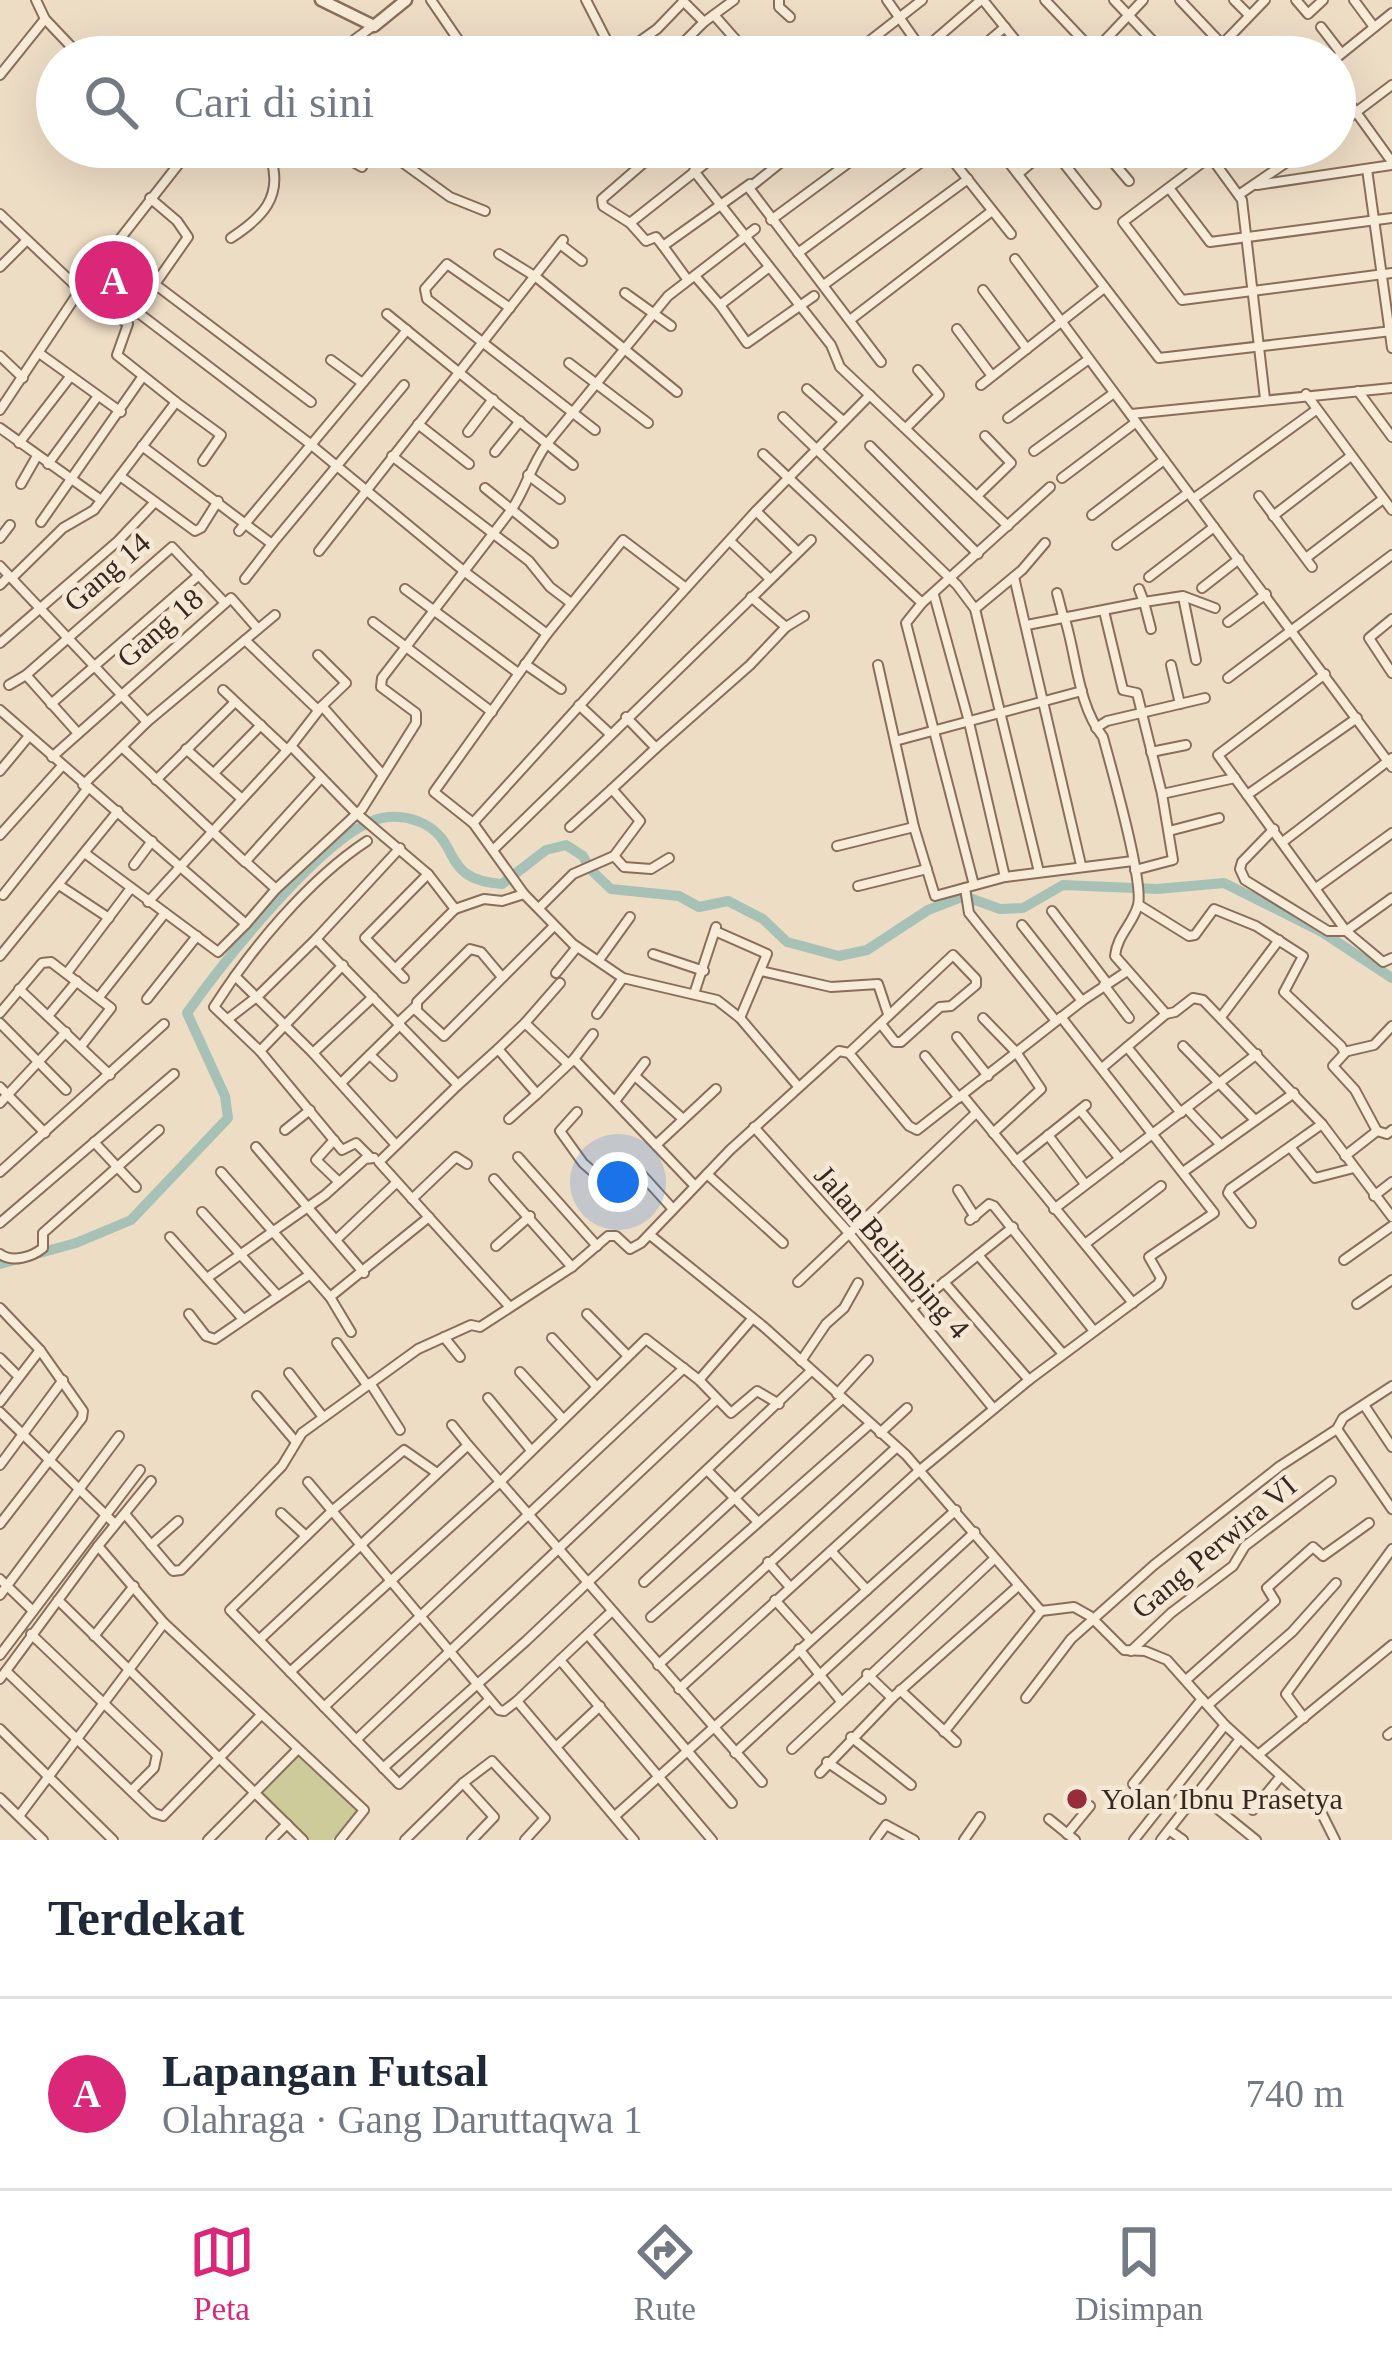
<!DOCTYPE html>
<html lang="id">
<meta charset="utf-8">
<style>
body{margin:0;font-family:"Times New Roman",serif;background:#f2f2f3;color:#1f2937}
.you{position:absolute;left:618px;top:1182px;width:42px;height:42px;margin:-30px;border:9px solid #fff;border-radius:50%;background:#1a73e8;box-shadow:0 0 0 18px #1a73e833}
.badge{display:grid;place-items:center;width:78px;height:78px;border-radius:50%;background:#db2777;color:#fff;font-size:39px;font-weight:700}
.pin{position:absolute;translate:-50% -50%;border:6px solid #fff;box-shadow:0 3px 12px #0006}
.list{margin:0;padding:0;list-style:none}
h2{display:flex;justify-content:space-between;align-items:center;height:156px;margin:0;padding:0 48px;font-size:51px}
h2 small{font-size:39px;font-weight:400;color:#747a83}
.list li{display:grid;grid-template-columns:78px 1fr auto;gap:36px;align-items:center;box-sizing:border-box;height:192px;padding:0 48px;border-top:3px solid #e0e1e3}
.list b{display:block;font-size:45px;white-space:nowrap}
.list p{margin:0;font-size:39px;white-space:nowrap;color:#747a83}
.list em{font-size:39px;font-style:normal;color:#747a83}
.icon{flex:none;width:66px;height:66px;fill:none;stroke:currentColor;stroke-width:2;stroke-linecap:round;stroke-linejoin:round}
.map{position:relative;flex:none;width:1392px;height:1840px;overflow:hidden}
.search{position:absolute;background:#fff;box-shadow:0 12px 48px #0002;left:36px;right:36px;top:36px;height:132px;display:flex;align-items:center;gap:30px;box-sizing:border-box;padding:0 42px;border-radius:66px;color:#747a83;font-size:45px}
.sheet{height:348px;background:#fff}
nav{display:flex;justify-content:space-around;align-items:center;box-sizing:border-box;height:168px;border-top:3px solid #e0e1e3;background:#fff;font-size:33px;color:#747a83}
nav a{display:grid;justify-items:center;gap:6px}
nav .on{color:#db2777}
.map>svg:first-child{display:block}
.green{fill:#cccb99}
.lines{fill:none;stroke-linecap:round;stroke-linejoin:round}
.canal{stroke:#a7c1b6;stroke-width:10}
.minor-casing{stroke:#886e5b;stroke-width:12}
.tertiary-casing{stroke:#886e5b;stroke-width:15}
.minor{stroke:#f8ebd8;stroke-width:8}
.tertiary{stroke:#f8ebd8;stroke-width:10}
.poi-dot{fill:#972c3a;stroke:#f5e8d5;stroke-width:4.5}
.labels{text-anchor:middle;stroke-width:9;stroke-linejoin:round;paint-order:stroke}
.street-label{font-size:30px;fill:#39281f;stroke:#f5e8d5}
.poi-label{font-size:30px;fill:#39281f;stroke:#f5e8d5;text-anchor:start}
</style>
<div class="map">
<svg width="1392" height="1840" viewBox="0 0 1392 1840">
<rect width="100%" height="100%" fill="#eeddc5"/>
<path class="green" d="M296,1752L362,1812L332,1840H305L257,1793Z"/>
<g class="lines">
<path class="canal" d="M0,1264L76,1243L131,1220L228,1118L225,1096L187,1013C223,962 317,844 372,821C389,814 410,816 426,825C461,845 442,880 502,884L546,850L566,845L583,856L590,869L611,889L679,896L699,907L728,901L763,919L787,942L839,956L867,950L928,910L964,896L1000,909L1023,908L1063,885L1157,889L1224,883L1322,932L1392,978"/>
<g class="minor-casing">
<g id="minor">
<path d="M431,0L470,57"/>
<path d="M586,0L608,43L619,56"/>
<path d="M779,0V7L790,17"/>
<path d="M887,0L927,57"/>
<path d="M983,0L1029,57"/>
<path d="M1045,0L1099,57"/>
<path d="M1114,0L1168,57"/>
<path d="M1180,0L1234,57"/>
<path d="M1234,0L1249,15"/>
<path d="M1296,0L1308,14L1323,0"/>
<path d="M1354,0L1374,27"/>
<path d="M683,1L704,22"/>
<path d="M714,15L751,57"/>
<path d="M45,19L81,57"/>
<path d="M1321,27L1341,53"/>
<path d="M922,51L981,0"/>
<path d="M793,53L799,57"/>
<path d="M619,56L657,29L683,2"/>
<path d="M331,57L373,26"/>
<path d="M669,57L704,22L734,0"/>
<path d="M849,57L922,0"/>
<path d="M970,57L1005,27"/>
<path d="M1089,57L1143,0"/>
<path d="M1210,57L1265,0"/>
<path d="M1335,59L1392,13"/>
<path d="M0,75L45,19L36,0"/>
<path d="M1335,83L1392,162"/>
<path d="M57,104L52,110L57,114"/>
<path d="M1335,128L1392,85"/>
<path d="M241,147L271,159"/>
<path d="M327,147L362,167L374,147"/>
<path d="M381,147L450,197L485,211"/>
<path d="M662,147L602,199L603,206L630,223L726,147"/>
<path d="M697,147L707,161"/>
<path d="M800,147L749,188L881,362"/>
<path d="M942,147L1011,234"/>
<path d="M997,147L1159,358L1392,331"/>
<path d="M1051,147L1096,204"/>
<path d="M1100,147L1129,181"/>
<path d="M1223,147L1123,222L1182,300L1392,273"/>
<path d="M278,150L295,162"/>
<path d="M1210,156L1242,200L1265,399"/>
<path d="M500,158L510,147"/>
<path d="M1367,169L1392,348"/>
<path d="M694,171L831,345L840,367L1008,526"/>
<path d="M1018,174L1050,147"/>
<path d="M1257,185L1392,165"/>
<path d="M1169,188L1210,242L1392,218"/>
<path d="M1240,194L1309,147"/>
<path d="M0,214L80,290L128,324L117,355L176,402L94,510L63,528L12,578"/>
<path d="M771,220L870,147"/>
<path d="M630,223L646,241L656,237L663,246"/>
<path d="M231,238C262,218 283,197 271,159"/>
<path d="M560,244L582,261"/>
<path d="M798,253L942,147"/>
<path d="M499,254L536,277L677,392"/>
<path d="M1015,259L1392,767"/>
<path d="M0,267L26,241"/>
<path d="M695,276L720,305L768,268"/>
<path d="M687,279L663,246L750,184"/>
<path d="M825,284L968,179"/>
<path d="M156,285L311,402"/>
<path d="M983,290L1027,349"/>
<path d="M625,293L671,326"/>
<path d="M720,305L747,343L814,296"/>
<path d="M510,308L447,264L425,289L427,299L595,430"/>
<path d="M136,311L309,443L465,572L547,634"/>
<path d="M134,314L188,237L177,221L150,198"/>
<path d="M387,314L573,465"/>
<path d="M850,320L992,211"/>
<path d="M957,329L992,376"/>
<path d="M39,353L121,412"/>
<path d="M0,356L23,378"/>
<path d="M331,360L361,382"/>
<path d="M569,363L648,423"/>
<path d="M981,385L1104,288"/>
<path d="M807,389L843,421"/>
<path d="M1358,391L1392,437"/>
<path d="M1306,394L1392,510"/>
<path d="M176,402L221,435L203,461"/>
<path d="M0,410L80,290L192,147"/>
<path d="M1131,414L1392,388"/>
<path d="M783,417L957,585L975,609L1039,872"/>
<path d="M1008,418L1089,359"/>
<path d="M418,424L469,464"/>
<path d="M0,428L101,500"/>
<path d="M906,428L939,395L918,370"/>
<path d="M468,432L493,399"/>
<path d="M19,443L70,377"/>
<path d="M142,446L272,544L404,385"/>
<path d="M870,446L978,554"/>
<path d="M1034,451L1114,393"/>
<path d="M495,452L520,421"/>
<path d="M763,454L922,603"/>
<path d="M392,456L529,561L550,587L571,603"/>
<path d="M48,464L98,396"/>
<path d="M528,475L560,499"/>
<path d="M120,476L195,531L201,528L218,501"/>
<path d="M1062,478L1135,423"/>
<path d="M21,484L37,456"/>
<path d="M485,488L553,543"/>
<path d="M977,496L1011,463L985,436"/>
<path d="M1259,496L1312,567"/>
<path d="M1193,499L1316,410"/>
<path d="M756,511L798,552"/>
<path d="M1092,515L1164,460"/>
<path d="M1273,516L1351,456"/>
<path d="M41,522L143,376"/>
<path d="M239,531L407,330"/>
<path d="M0,538L10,525"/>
<path d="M731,542L770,579"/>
<path d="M1117,545L1188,493"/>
<path d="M319,551L563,240"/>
<path d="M1306,558L1383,499"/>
<path d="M0,566L147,722L83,785"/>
<path d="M1014,577L1081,865"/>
<path d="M1149,577L1214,527"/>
<path d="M245,579L272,544"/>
<path d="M0,585L9,576"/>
<path d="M1202,588L1239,559"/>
<path d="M405,589L518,673"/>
<path d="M1139,589L1144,602L1183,596L1215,608"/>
<path d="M1057,593L1063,616"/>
<path d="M934,595L968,718L1005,877"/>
<path d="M751,597L786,627L804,616"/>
<path d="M1183,597L1196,660"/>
<path d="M975,609L1022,570L1045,543"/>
<path d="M1104,611L1123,690L1137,693L1162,794"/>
<path d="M1064,616C1077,656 1077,704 1103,737C1111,767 1144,881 1138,905C1133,924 1117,935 1115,956L1166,1014L1175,1012L1193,998L1203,1000L1322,1124L1392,1217"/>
<path d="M1392,619L1369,638L1392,673"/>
<path d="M373,622L492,712"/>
<path d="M1228,622L1266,594"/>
<path d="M1027,625L1144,602L1151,629"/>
<path d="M245,640L275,615"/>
<path d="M0,643L118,541L155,502"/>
<path d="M525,664L561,689"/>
<path d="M878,665L914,827L935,896L1005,877L1133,861"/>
<path d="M1171,665L1180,704"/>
<path d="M1325,674L1218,755L1346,931L1392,898"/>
<path d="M26,675L76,731"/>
<path d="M1228,678L1392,555"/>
<path d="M9,685L26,675L172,547L225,603"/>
<path d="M223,690L287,750"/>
<path d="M51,704L199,575"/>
<path d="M579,705L609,733"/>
<path d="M322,706L382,774"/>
<path d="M0,710L246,924L276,889L362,809L416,723V713L381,687L382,678L512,509C526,488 531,466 546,445L668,296L755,229"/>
<path d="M147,722L245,640L318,710"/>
<path d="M1096,728L1107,721L1205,698"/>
<path d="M895,741L1082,691"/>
<path d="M291,746L322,706L346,683L318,655"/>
<path d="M123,748L245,862L321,778"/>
<path d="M656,748L750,665L786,627"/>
<path d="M186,749L242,799"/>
<path d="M1151,752L1186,745"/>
<path d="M52,757L231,598L258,629"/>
<path d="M0,771L29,736"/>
<path d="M214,773L261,725"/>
<path d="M156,780L235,702"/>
<path d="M1247,795L1357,718"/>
<path d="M473,823L756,511L870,395"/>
<path d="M570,827L612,789"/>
<path d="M1274,829L1242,862L1240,869L1245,880L1328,931H1346L1383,962L1392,958"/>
<path d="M1169,831L1219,818"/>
<path d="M0,835L62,766"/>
<path d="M367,841C309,879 251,949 214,1007L260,1051L342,1150L356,1143L369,1156"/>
<path d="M1284,841L1392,758"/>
<path d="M837,846L914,827"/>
<path d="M493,850L811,540"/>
<path d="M86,854L218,952L246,924"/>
<path d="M614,856L624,867L651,869L669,858"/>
<path d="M246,862L276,889"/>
<path d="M134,865L152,841"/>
<path d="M1135,870L1173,860L1162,794L1235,778"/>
<path d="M59,885L109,918"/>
<path d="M974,885L906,623L922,603L1050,487"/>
<path d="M858,886L927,869"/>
<path d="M965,888L969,913L1056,1021"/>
<path d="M1316,888L1392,833"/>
<path d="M524,894L473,823L434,792L547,634L623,540L686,588"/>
<path d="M3,895L88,788"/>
<path d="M148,902L291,746L355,812L428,874L455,909L484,899L502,901L524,894L573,944L623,978L717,1000L740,1018L797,1085"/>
<path d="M1139,905L1189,936L1195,935L1214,909L1256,926L1303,956L1284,992L1341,1046L1345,1053L1333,1066L1355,1090L1377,1131"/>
<path d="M539,908L573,874L614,856L640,821L612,789L656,748L626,717"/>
<path d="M1052,911L1107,983"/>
<path d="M1022,925L1082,1001"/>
<path d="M715,931L767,954L740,1018"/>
<path d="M316,939L458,1085L379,1162L509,1306"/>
<path d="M653,954L704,971"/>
<path d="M0,956L118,811"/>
<path d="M599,960L630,917"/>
<path d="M395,969L455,909"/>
<path d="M761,971L831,987L878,984L888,1014"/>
<path d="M67,973L131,888"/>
<path d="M556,973L577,947"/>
<path d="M235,976L313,1053L396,1145"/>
<path d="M502,977L481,952L470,949L417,1002V1011L444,1036L553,927"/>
<path d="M404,978L365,938L428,874"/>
<path d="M1104,985L1129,1018"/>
<path d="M19,989L110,1075"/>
<path d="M694,994L716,927"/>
<path d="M99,997L165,913"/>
<path d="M147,999L197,936"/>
<path d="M0,1013L42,963L51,962L111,1008L82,1045"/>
<path d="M597,1014L623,978"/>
<path d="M48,1016L77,981"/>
<path d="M1221,1017L1279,940"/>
<path d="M983,1018L1016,1052L1041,1089L993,1133"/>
<path d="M228,1019L258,996L316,939L400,848"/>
<path d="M0,1023L66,1090"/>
<path d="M398,1023L416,1006"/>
<path d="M525,1023L560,983"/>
<path d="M957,1037L988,1076"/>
<path d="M1183,1046L1254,1119"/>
<path d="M1127,1047L1181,1113"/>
<path d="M498,1049L525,1023L568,1064"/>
<path d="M260,1051L343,965"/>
<path d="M1344,1052L1374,1045L1392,1026"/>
<path d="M313,1053L373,997"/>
<path d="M849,1053L953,955L976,979V985L951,1006L940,1007L901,1042H895L881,1024"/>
<path d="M370,1055L392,1076"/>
<path d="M925,1056L959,1098"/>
<path d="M574,1059L593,1034"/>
<path d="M1102,1068L1166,1014"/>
<path d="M635,1076L683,1119"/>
<path d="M341,1083L400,1025"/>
<path d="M458,1085L498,1049L537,1094L574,1059L694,1185"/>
<path d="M0,1087L45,1133"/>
<path d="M964,1097L1133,1303"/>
<path d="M615,1101L645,1062"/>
<path d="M0,1103L66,1032"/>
<path d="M1080,1110L1120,1159"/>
<path d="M1188,1110L1221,1145"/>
<path d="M577,1112L560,1131L583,1163L608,1185L634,1166L672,1208"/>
<path d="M509,1119L537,1094"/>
<path d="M754,1127L848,1232L993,1408"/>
<path d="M285,1130L310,1110"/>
<path d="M1048,1135L1085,1184"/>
<path d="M334,1140L316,1160L339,1182"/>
<path d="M94,1142L136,1187"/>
<path d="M656,1145L716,1089"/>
<path d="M256,1147L364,1273"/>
<path d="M1290,1147L1315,1178L1354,1168"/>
<path d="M1345,1156L1377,1131L1387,1134L1392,1130"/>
<path d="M518,1157L597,1246"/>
<path d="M1016,1161L1086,1105"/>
<path d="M0,1172L164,1024"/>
<path d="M221,1172L330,1297L351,1332"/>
<path d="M1183,1172L1294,1093"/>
<path d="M707,1174L783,1243"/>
<path d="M494,1179L572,1267"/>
<path d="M958,1190L975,1217"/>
<path d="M1374,1196L1392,1182"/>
<path d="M412,1199L456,1157L467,1164"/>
<path d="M1054,1209L1257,1054"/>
<path d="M202,1212L278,1296"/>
<path d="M970,1220L989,1204L994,1206L1094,1331"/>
<path d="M0,1223L174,1074"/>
<path d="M1251,1223L1228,1193L1230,1189L1322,1124"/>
<path d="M650,1235L764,1327L906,1455L1041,1611L1074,1607L1090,1616L1124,1650L1145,1651L1167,1660L1225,1725L1321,1812L1335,1840"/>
<path d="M170,1237L243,1319"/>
<path d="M337,1239L396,1183"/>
<path d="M1085,1244L1161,1186"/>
<path d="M496,1246L530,1216"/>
<path d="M0,1254C12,1263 32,1257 43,1248V1233L159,1130"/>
<path d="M978,1255L1063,1354"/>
<path d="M1344,1260L1392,1226"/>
<path d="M207,1278L325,1195L365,1159L374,1158"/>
<path d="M798,1282L976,1113"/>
<path d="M944,1282L1029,1380"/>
<path d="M330,1297L429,1217"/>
<path d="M1357,1304L1392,1280"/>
<path d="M0,1308L40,1350L83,1411L82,1418L0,1524"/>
<path d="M912,1308L1013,1227"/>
<path d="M189,1314L206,1336L215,1339L309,1275"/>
<path d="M587,1314L627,1355"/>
<path d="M444,1337L460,1357"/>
<path d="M552,1338L596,1386"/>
<path d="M337,1343L367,1385"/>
<path d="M0,1358L19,1377"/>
<path d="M801,1361L826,1324L844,1308L858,1283"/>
<path d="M520,1372L562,1418"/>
<path d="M289,1373L323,1417"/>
<path d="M699,1380L752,1319"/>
<path d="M370,1383L400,1430"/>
<path d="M837,1394L868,1360"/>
<path d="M257,1396L296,1442"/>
<path d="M488,1398L530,1449"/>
<path d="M0,1402L40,1350"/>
<path d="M1364,1405L1392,1447"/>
<path d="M0,1412L115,1524"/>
<path d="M452,1425L468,1445"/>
<path d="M1337,1429L1392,1509"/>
<path d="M880,1433L907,1408"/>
<path d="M0,1465L63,1380"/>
<path d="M708,1471L757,1521"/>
<path d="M437,1473L404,1450L333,1510L230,1610L399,1784L489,1700"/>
<path d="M308,1482L499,1710L504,1711L517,1701L634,1840"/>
<path d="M281,1513L306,1536"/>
<path d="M125,1514L173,1571L181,1570L282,1466L302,1433L418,1349L471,1325L480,1327L572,1267L608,1236H616L630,1249L641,1243L730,1150L839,1051L849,1053L909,1126L917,1130L1082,1001L1126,972"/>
<path d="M151,1545L178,1521"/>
<path d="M98,1546L164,1623L364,1810L340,1840"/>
<path d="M831,1551L867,1590"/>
<path d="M768,1562L790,1587"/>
<path d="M0,1579L33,1611"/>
<path d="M644,1582L842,1399"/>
<path d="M0,1595L119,1436"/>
<path d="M58,1600L303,1840"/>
<path d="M775,1600L810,1639"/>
<path d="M611,1612L560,1660L712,1840"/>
<path d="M651,1617L870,1424"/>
<path d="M31,1634L157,1754L154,1768L132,1790"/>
<path d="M588,1635L732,1803"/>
<path d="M94,1636L134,1586"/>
<path d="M260,1639L468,1445L762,1782"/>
<path d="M799,1649L840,1700"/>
<path d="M1131,1651L1171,1613L1233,1566L1245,1546L1331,1481"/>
<path d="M0,1655L140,1470"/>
<path d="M658,1665L897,1447"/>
<path d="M6,1671L154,1813L163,1816L260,1716"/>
<path d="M290,1672L500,1482L646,1339L699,1380L731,1413L757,1391L779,1404"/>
<path d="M867,1674L892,1698"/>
<path d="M0,1679L98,1546L151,1481"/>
<path d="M1186,1680L1275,1601L1267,1588L1313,1547L1323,1556L1369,1523"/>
<path d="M679,1689L920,1470L1029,1380L1158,1284L1161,1278L1149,1257L1214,1213L1061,1017"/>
<path d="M900,1690L956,1742"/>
<path d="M1026,1698L1071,1639L1154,1565L1280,1466L1337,1429L1343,1418L1392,1386"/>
<path d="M517,1701L560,1660"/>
<path d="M1208,1705L1292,1632L1336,1583"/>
<path d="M324,1707L684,1368"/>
<path d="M1304,1718L1286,1694L1392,1549"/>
<path d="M0,1729L113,1840"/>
<path d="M944,1732L1041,1611"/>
<path d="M1388,1735L1392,1732"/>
<path d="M851,1737L911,1785"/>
<path d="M356,1740L716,1400"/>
<path d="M556,1747L600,1706"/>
<path d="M792,1749L994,1559"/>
<path d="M735,1753L975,1532"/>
<path d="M1258,1755L1392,1645"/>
<path d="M827,1762L881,1799"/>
<path d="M383,1768L526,1641L811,1371"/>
<path d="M820,1773L892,1698L1017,1587"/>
<path d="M463,1783L494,1817L472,1840"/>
<path d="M1133,1784L1202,1699"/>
<path d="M1198,1793L1256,1840"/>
<path d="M0,1798L43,1840"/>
<path d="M1253,1810L1281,1776"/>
<path d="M19,1816L164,1623"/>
<path d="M615,1816L956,1510"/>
<path d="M1049,1819L1075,1840"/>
<path d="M1169,1830L1183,1840"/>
<path d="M1067,1834L1090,1806"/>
<path d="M208,1840L297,1750"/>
<path d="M271,1840L287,1824"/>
<path d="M405,1840L463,1783L492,1761L545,1818L525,1840"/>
<path d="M875,1840L886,1825L914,1840"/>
<path d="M964,1840L980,1817"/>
<path d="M1134,1840L1225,1725"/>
<path d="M1161,1840L1240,1739"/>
</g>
</g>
<g class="tertiary-casing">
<path id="tertiary" d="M321,0L374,26L406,0"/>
</g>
<use href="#minor" class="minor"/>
<use href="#tertiary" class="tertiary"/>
</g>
<circle class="poi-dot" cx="1077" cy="1799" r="12"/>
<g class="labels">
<g class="street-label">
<text transform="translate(107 572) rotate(-41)" y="10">Gang 14</text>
<text transform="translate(160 628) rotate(-41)" y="10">Gang 18</text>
<text transform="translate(892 1252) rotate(49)" y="10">Jalan Belimbing 4</text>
<text transform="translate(1214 1547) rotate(-40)" y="10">Gang Perwira VI</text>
</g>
<g class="poi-label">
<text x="1101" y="1809">Yolan Ibnu Prasetya</text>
</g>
</g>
</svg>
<div class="you"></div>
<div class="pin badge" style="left:114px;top:280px">A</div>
<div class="search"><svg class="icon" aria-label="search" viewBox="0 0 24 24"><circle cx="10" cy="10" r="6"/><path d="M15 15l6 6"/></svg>Cari di sini</div>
</div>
<section class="sheet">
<h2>Terdekat<small></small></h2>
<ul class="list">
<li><span class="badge">A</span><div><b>Lapangan Futsal</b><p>Olahraga · Gang Daruttaqwa 1</p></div><em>740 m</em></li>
</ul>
</section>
<nav>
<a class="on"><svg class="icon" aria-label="map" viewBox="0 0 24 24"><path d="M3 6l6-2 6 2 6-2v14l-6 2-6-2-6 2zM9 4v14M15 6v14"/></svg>Peta</a>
<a><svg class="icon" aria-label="directions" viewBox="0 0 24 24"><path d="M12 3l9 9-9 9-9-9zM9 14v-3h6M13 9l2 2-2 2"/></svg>Rute</a>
<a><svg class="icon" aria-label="saved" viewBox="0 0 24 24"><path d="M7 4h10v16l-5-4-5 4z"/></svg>Disimpan</a>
</nav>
